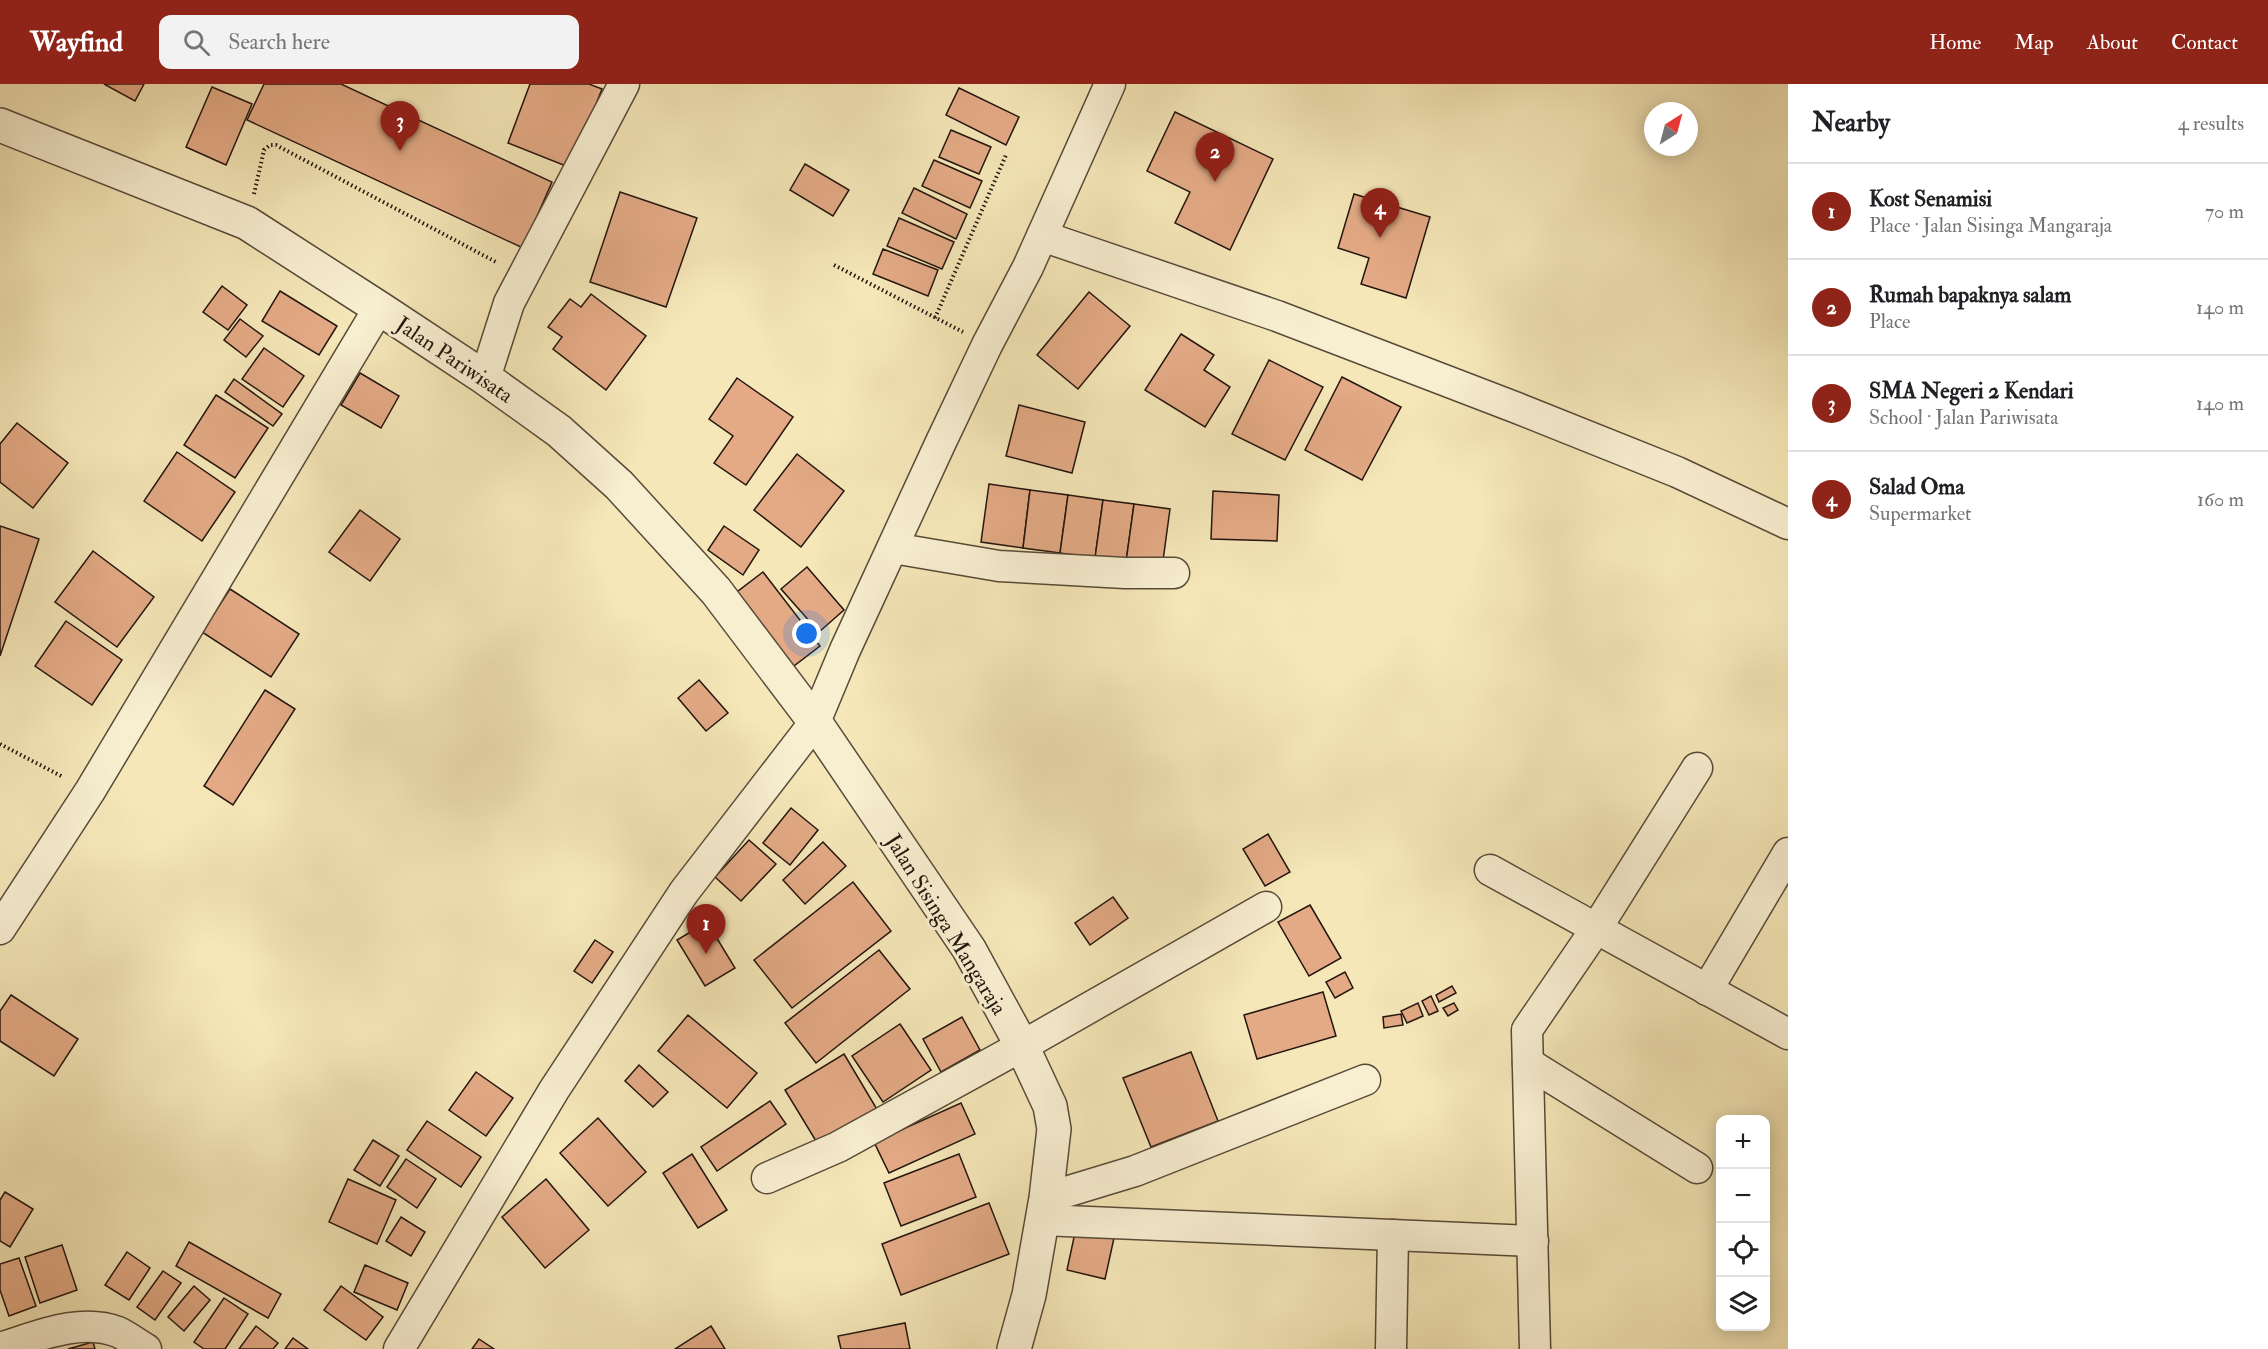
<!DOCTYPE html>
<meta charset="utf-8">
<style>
body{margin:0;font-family:"IM FELL Double Pica",serif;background:#f2f2f2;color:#202124}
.controls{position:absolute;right:18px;bottom:18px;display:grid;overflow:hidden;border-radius:12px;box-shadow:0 3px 15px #0003}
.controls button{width:54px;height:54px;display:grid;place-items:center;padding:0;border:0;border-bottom:2px solid #e0e0e0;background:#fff;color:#202124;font:30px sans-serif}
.compass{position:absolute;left:1644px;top:18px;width:54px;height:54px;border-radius:50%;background:#fff;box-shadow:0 3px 15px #0003;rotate:36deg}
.you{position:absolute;left:807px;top:550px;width:21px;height:21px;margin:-15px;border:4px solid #fff;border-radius:50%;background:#1a73e8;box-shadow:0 0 0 9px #1a73e833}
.badge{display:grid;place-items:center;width:39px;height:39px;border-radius:50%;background:#8f2418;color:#fff;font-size:20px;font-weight:700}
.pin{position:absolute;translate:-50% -50px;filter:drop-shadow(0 2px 3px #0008)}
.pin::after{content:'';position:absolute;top:32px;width:21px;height:18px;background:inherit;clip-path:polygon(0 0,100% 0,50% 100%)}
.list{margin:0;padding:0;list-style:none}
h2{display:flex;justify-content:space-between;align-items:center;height:78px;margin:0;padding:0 24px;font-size:26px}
h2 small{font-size:20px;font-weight:400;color:#757577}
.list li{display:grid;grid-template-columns:39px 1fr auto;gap:18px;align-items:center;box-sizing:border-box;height:96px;padding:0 24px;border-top:2px solid #e0e0e0}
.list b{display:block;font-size:22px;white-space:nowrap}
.list p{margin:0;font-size:20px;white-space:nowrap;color:#757577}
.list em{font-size:20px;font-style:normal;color:#757577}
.icon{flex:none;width:33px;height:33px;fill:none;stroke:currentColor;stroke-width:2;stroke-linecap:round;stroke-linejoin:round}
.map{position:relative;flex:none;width:1788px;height:1265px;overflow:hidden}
header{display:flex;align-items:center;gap:36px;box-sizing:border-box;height:84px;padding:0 30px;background:#8f2418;color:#fff}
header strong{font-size:28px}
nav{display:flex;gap:33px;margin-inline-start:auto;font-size:21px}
.search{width:420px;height:54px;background:#f2f2f2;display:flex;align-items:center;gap:15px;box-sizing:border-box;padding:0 21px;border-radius:12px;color:#757577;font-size:22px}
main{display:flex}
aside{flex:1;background:#fff}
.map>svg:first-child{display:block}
.building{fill:#e3aa85;stroke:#24150e;stroke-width:1.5}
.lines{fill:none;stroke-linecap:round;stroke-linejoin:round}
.minor-casing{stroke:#584a38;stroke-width:33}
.tertiary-casing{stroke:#584a38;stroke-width:36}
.path{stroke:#24150e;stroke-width:4;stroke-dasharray:1.5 3;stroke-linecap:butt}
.minor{stroke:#f8efd1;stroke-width:30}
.tertiary{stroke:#f8efd1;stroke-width:33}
.labels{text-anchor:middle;stroke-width:6;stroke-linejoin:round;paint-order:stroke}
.street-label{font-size:22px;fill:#24150e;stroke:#f8efd1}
</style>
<header>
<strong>Wayfind</strong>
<div class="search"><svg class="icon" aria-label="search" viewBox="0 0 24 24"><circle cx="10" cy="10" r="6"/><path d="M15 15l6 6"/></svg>Search here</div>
<nav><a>Home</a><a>Map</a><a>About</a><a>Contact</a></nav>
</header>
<main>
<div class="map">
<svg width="1788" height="1265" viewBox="0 0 1788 1265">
<rect width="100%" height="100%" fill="#f5e7b8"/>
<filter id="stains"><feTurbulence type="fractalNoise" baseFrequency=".00333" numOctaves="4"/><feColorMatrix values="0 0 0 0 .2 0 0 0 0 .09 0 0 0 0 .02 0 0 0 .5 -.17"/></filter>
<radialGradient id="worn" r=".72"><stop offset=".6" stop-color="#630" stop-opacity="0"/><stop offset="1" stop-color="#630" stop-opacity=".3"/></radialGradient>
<g class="building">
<path d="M104,0H144L135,17Z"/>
<path d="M264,0H341L552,98L523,164L247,36Z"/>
<path d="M530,0H589L602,5L571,84L508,59Z"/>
<path d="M212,3L252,20L226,81L186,63Z"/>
<path d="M959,4L1019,33L1006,61L946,31Z"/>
<path d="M1175,28L1273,75L1230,166L1175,139L1190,108L1147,87Z"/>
<path d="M951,46L991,63L979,90L939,73Z"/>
<path d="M934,76L982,97L970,124L922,102Z"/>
<path d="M805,80L849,106L833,132L790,106Z"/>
<path d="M914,104L967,130L956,155L902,129Z"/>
<path d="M620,108L697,134L666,223L590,198Z"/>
<path d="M1354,110L1430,133L1406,214L1361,200L1369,174L1338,164Z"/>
<path d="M899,134L954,158L942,185L887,162Z"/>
<path d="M883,165L938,186L928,212L873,190Z"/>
<path d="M222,202L247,221L228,246L203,228Z"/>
<path d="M280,207L337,242L319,271L262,237Z"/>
<path d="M1089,208L1130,242L1078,305L1037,271Z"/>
<path d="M591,210L646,252L606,306L553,265L562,253L548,243L570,215L581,223Z"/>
<path d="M240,235L263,252L246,273L224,256Z"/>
<path d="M1181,250L1214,271L1204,286L1230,303L1205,343L1145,306Z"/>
<path d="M264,264L304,292L283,323L242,295Z"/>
<path d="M1269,276L1323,303L1285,376L1232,350Z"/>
<path d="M360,289L399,312L381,344L341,321Z"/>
<path d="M1342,293L1401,323L1362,396L1305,366Z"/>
<path d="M737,294L793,333L746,401L714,379L733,352L709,335Z"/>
<path d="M234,295L282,330L273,342L225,308Z"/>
<path d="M216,311L268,344L235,394L184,361Z"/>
<path d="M1019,321L1085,338L1072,389L1006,372Z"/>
<path d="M17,339L68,379L33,424L0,398V360Z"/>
<path d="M177,368L235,408L202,457L144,417Z"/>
<path d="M797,370L844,407L801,463L754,426Z"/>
<path d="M989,400L1030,406L1023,464L981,458Z"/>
<path d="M1030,406L1068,411L1060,469L1023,464Z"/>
<path d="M1213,407L1279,411L1277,457L1211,455Z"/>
<path d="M1068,411L1103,416L1095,474L1060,469Z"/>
<path d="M1103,416L1134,420L1126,478L1095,474Z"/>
<path d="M1134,420L1170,425L1162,484L1126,478Z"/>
<path d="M360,426L400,455L370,497L329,468Z"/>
<path d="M0,442L39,455L0,572Z"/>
<path d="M724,442L759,466L743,491L708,466Z"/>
<path d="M93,467L154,513L117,563L55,518Z"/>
<path d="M807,483L844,526L819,548L781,505Z"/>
<path d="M763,488L820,562L786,588L729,514Z"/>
<path d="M230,505L299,550L271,593L202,548Z"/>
<path d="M66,537L122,576L92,621L35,582Z"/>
<path d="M699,596L728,629L706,647L678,614Z"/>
<path d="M265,606L295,625L233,721L204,702Z"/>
<path d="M791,724L818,746L790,781L763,759Z"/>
<path d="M1268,750L1290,788L1265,802L1243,765Z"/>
<path d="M749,756L776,780L741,817L715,793Z"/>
<path d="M823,758L846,782L805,820L783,796Z"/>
<path d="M853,798L891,847L792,924L754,876Z"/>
<path d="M1113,813L1128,834L1090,861L1075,839Z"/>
<path d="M1310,821L1341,874L1309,892L1278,838Z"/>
<path d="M707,838L735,884L705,902L677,856Z"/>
<path d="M595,856L613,868L592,899L574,887Z"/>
<path d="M879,866L910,905L816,979L785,939Z"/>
<path d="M1345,888L1353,904L1335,914L1326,898Z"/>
<path d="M1452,902L1456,909L1439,918L1436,911Z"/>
<path d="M1323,908L1336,952L1257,975L1244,931Z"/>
<path d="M11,911L78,955L54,992L0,957V927Z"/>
<path d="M1431,912L1438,927L1429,931L1422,917Z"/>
<path d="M1418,919L1423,932L1407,939L1401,927Z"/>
<path d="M1454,919L1458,926L1448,932L1443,924Z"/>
<path d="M1401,930L1403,941L1384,944L1383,933Z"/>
<path d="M688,931L757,989L727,1024L658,967Z"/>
<path d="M962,933L980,966L941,988L923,955Z"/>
<path d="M900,940L931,986L883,1018L852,972Z"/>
<path d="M1191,968L1218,1037L1151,1063L1123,994Z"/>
<path d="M844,970L878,1027L819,1062L785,1006Z"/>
<path d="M639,981L668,1008L653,1023L625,997Z"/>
<path d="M476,988L513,1014L486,1052L449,1026Z"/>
<path d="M770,1017L786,1040L717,1087L701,1063Z"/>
<path d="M961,1019L975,1050L889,1089L874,1058Z"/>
<path d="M598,1034L646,1088L608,1122L560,1069Z"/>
<path d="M427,1037L481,1073L461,1103L407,1066Z"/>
<path d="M373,1056L399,1072L380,1102L354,1086Z"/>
<path d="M692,1070L727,1126L698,1144L663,1089Z"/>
<path d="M959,1070L976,1113L901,1142L884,1099Z"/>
<path d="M406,1075L436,1095L417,1124L387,1103Z"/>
<path d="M348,1095L396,1116L377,1160L329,1138Z"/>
<path d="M546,1095L589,1146L545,1184L502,1133Z"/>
<path d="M5,1108L33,1125L10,1163L0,1157V1116Z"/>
<path d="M989,1119L1009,1170L901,1211L882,1160Z"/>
<path d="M401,1133L425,1148L411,1172L386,1157Z"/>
<path d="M1076,1144L1114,1154L1105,1195L1067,1186Z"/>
<path d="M189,1158L281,1210L268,1234L176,1182Z"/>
<path d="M62,1161L77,1206L40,1219L25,1173Z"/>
<path d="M127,1168L150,1184L129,1216L105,1201Z"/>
<path d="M19,1174L36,1222L9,1232L0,1206V1180Z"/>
<path d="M365,1181L408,1199L397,1226L354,1208Z"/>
<path d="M163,1187L181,1199L155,1236L137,1223Z"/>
<path d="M194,1202L210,1216L184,1247L168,1233Z"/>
<path d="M341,1202L383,1233L366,1256L324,1226Z"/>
<path d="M224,1214L248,1230L225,1265H204L194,1258Z"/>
<path d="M905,1239L910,1265H841L838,1252Z"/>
<path d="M256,1242L278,1259L273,1265H239Z"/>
<path d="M711,1242L725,1265H675Z"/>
<path d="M293,1254L308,1265H285Z"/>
<path d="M479,1255L494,1265H472Z"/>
<path d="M93,1258L95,1265H68Z"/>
</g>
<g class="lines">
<g class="minor-casing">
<g id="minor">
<path d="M1042,152L1277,232L1517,324L1677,388L1788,440"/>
<path d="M485,294L509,219L624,0"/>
<path d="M893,464L999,482L1125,489H1174"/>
<path d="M1490,786L1788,950"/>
<path d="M0,845L90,707L379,224"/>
<path d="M1707,906L1788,769"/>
<path d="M1528,979L1697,1084"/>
<path d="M767,1094L838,1063L1022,962L1266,823"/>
<path d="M1046,1114L1135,1087L1365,996"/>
<path d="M1042,1136L1533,1157"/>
<path d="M0,1264C36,1253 80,1233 118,1248C127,1252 137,1260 146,1265"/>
<path d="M399,1265L554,1006L684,808L815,638L845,566L940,360L987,261L1028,183L1110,0"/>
<path d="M1391,1265L1393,1151"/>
<path d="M1535,1265L1527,946L1596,845L1697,684"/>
</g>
</g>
<g class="tertiary-casing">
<path id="tertiary" d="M0,41L247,139L379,224L485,294L559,347L619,401L716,507L815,638L969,865L1022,962L1050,1022L1054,1045L1046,1114L1029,1211L1014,1265"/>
</g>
<g class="path">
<path d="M254,110L264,66L270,61H276L496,178"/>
<path d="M834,181L963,248"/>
<path d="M935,234L1006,71"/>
<path d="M0,660L63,693"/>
</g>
<use href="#minor" class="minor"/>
<use href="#tertiary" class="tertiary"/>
</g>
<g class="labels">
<g class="street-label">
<text transform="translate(455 275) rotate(34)" y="8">Jalan Pariwisata</text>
<text transform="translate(947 840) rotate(58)" y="8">Jalan Sisinga Mangaraja</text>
</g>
</g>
<rect width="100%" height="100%" filter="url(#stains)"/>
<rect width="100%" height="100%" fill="url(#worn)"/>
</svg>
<div class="controls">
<button>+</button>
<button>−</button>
<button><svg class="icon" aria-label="locate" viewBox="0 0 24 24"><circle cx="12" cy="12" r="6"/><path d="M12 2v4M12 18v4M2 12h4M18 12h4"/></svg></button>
<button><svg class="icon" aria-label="layers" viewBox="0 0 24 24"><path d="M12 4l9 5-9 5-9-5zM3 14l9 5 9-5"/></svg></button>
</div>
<svg class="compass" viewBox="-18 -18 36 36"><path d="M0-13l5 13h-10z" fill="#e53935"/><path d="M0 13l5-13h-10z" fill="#757577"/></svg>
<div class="you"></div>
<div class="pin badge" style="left:706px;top:870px">1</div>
<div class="pin badge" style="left:1215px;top:98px">2</div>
<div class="pin badge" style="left:400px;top:67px">3</div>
<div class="pin badge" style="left:1380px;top:154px">4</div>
</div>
<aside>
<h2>Nearby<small>4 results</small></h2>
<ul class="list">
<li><span class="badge">1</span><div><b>Kost Senamisi</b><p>Place · Jalan Sisinga Mangaraja</p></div><em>70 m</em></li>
<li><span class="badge">2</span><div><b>Rumah bapaknya salam</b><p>Place</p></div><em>140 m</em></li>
<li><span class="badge">3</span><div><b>SMA Negeri 2 Kendari</b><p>School · Jalan Pariwisata</p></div><em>140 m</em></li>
<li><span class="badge">4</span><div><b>Salad Oma</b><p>Supermarket</p></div><em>160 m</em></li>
</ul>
</aside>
</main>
